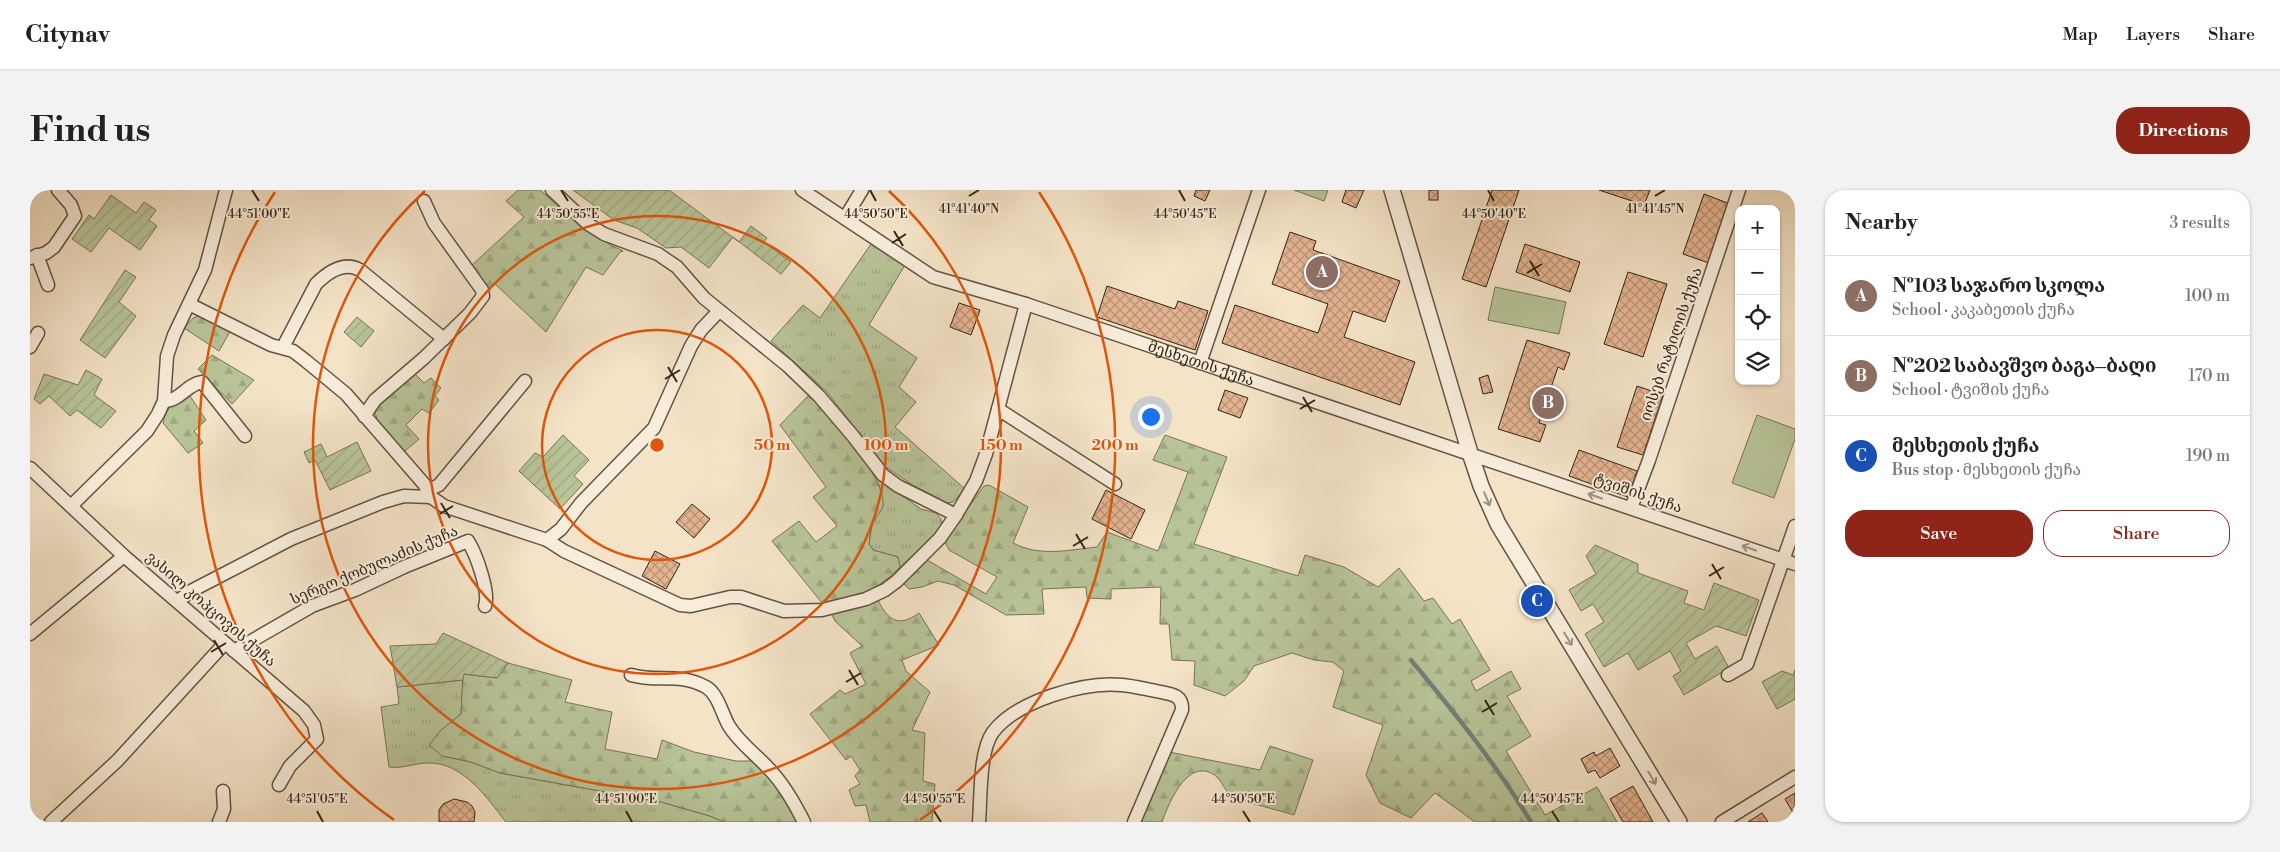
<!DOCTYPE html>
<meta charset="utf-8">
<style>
body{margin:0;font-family:"Libre Bodoni","Noto Serif Georgian",serif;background:#f2f2f2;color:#222}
.controls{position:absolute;right:15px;top:15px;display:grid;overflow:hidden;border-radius:10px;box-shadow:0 1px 4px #0004}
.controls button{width:45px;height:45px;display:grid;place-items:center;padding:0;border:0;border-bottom:1px solid #e0e0e0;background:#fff;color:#222;font:25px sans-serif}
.you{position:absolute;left:1120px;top:226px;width:18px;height:18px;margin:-12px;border:4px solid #fff;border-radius:50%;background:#1a73e8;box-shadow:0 0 0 8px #1a73e833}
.badge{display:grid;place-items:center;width:32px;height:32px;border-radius:50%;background:#8f2418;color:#fff;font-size:16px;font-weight:700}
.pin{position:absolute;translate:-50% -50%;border:2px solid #fff;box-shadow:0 1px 5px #0006}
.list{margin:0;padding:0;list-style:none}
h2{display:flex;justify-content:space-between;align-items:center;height:65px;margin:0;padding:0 20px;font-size:21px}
h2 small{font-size:16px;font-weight:400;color:#767676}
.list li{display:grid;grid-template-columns:32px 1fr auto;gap:15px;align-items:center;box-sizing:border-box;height:80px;padding:0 20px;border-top:1px solid #e0e0e0}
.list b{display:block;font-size:19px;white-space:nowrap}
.list p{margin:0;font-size:16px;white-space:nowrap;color:#767676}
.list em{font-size:16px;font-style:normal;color:#767676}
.actions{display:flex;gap:10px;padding:15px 20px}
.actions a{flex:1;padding:11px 0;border:1px solid #8f2418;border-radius:20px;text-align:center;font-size:18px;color:#8f2418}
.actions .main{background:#8f2418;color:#fff}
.icon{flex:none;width:28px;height:28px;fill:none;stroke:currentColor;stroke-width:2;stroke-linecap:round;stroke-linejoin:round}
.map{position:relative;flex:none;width:1765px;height:632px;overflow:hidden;border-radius:20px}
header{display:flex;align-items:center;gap:30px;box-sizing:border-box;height:70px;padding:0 25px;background:#fff;border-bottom:1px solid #e0e0e0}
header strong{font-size:24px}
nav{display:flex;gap:28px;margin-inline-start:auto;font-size:18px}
.intro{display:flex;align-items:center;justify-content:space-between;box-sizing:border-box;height:120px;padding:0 30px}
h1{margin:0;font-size:35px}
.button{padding:12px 22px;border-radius:20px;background:#8f2418;color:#fff;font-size:18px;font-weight:700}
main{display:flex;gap:30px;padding:0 30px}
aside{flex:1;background:#fff;border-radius:20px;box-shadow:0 1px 4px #0004}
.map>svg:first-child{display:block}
.grass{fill:url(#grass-tufts);stroke:#767457}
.forest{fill:url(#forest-firs);stroke:#767457}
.garden{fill:url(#garden-furrows);stroke:#767457}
.pitch{fill:#b8c498;stroke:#767457}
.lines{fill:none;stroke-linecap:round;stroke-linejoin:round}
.stream{stroke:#73807a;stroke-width:4.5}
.building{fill:url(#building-cross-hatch);stroke:#332516}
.minor-casing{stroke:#635442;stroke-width:15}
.tertiary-casing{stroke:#635442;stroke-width:18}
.minor{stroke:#f8eddb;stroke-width:12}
.tertiary{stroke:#f8eddb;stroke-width:15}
.oneway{stroke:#9f9382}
.ticks{fill:none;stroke:#332516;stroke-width:2}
.ring{fill:none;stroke:#df560c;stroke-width:2.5}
.labels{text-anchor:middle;stroke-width:4;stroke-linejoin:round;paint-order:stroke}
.street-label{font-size:15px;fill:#332516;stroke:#f8eddb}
.ticks-label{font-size:12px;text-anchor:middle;fill:#332516;stroke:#f8eddb;stroke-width:4;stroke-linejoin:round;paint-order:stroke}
.centre{fill:#df560c;stroke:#f8eddb;stroke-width:2.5}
.ring-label{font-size:15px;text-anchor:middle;font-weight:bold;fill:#df560c;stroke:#f8eddb;stroke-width:4;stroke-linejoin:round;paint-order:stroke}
</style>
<header>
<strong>Citynav</strong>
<nav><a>Map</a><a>Layers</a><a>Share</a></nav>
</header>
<div class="intro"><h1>Find us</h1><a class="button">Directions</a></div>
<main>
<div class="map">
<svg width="1765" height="632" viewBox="0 0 1765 632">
<defs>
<pattern id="grass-tufts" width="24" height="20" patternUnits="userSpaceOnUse" patternTransform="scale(1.25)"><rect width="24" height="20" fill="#b8c498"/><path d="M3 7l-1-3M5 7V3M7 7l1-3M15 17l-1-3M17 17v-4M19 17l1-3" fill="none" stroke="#9fa882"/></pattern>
<pattern id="forest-firs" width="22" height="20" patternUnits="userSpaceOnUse" patternTransform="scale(1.25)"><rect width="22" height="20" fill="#b8c498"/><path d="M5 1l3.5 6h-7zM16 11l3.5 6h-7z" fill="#9fa882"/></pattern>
<pattern id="garden-furrows" width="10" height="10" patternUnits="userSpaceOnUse" patternTransform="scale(1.25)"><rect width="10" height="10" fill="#b8c498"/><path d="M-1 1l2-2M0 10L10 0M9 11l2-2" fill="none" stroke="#9fa882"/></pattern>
<pattern id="building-cross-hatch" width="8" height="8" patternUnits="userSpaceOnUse" patternTransform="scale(1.25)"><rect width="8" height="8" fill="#e4b490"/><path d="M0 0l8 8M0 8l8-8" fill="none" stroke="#b99275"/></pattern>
</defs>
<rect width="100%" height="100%" fill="#f4e3c7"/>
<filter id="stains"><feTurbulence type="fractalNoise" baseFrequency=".004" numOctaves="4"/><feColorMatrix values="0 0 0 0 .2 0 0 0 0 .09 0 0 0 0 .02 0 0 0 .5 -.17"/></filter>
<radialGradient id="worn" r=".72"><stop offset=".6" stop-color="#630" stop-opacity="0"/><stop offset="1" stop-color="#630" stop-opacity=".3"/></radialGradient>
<g class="grass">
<path d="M841,54L875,75L839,135L887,168L869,197L886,212L865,237L935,299L923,312L917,313L881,294L856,277L796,201L741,151L773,115L790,128Z"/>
<path d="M842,284L891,319L906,323L911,329L912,338L870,377L868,367L843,360L839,354L842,335L853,315L849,295Z"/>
<path d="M433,490L431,524L410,541L412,566L441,572L470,583L631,612L680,626L694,632H476C457,608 433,572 398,573C385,573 372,579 359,577L351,517L369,514L367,497Z"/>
</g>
<g class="forest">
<path d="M488,0H510C536,23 561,47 593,61L590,62L573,85L556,77L516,142L465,94L459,99L440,77L494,27L476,11Z"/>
<path d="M168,126H177L202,138L189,161L154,138L163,128Z"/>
<path d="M182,165L224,190L202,214L168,179Z"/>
<path d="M383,182L394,193L401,188L411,198L405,206L409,210L399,223L392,219L376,235L389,249L374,262L348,232L345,223L352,211Z"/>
<path d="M779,205C798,223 857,289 853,315C852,322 844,328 842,335C840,341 840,348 839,354L843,360L868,367L870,377C843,405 828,404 792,413L742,351L769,331L786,352L807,336L783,307L796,297L750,235Z"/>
<path d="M160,206L176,230L164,241L173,253L158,263L133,233C136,217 145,210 160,206Z"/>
<path d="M1135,245L1197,267L1164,354L1268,386L1275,365L1314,377L1348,397L1369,378L1394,411L1403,408L1422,434L1430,429L1460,480L1441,491L1446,501L1481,481L1491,499L1477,506L1501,546L1476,561L1515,625L1567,597L1587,632H1445L1405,603L1381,628L1350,613L1336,585L1353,535L1303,517L1314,481L1303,472L1284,470L1262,463L1224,476L1214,491L1195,506L1164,495L1165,471L1142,470L1139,434H1130L1131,397L1081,399V409L1057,408L1056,397L1012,399L1014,424L976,425L924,395L908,391L892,397L879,399L874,394C878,383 888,375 897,370L956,404L967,387L919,360L916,354V348L954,296L959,295L998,317L983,353C1010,367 1038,360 1067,357L1077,342L1128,361L1158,282L1123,270Z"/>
<path d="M847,408C857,429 867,439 889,423L909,455L872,470L876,481L900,502L882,540L895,543L893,591L905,594L902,632H840L836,615L825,616L819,600L830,594L825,586L830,580L821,566L816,570L780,524L810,500L815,504L836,494L820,463L832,456L805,431L800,421Z"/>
<path d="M478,473L542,490L535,512L582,522L575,559L627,569L632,550L664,562L706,571H723L741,588L770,632H694L680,626L631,612L470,583L441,572L412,566L399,555L410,541L431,524L433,484L467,488Z"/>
<path d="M1240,556L1283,570L1264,625C1252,621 1209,611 1201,605C1195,601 1192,592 1187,587C1159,564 1139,612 1132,632H1109L1139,562L1230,580Z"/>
</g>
<g class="garden">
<path d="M543,0H639L709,52L721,36L737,48L734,52L761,72L751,84L703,47L679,78L651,57L636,58L607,38L584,30Z"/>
<path d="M81,5L106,23L114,12L126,20L119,30L127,36L110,60L79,38L61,62L42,49L59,25L64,29Z"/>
<path d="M95,80L106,87L89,112L106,126L75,168L50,150Z"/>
<path d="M327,127L344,141L331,157L314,142Z"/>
<path d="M56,180L72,189L64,205L86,221L71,238L47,220L40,226L19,206L10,214L4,209L14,184L48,195Z"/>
<path d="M533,245L559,270L544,286L553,294L530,319L489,281L505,263L513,267Z"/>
<path d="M327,252L341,281L300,300L285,270L279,273L274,262L291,254L297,267Z"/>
<path d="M1565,355L1608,374V383L1658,401L1654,413L1674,420L1684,393L1729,410L1716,446L1686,436L1656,453L1665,469L1687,456L1699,478L1654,505L1643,486L1651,481L1640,461L1608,480L1598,463L1574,477L1555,444L1574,432L1563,414L1551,421L1539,400L1566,384L1556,366Z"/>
<path d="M413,443L478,473L467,488L434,484L433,490L367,497L360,456L406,454Z"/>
<path d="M1765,480V509L1747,519L1732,492L1752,481L1763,485Z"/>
</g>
<g class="pitch">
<path d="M1264,0H1298L1294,11Z"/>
<path d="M1465,97L1536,112L1529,144L1458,130Z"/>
<path d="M1727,225L1765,239V249L1744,308L1702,293Z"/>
</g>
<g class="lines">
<path class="stream" d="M1381,470C1424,522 1466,574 1501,632"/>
</g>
<g class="building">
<path d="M1166,0H1180L1175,11L1164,6Z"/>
<path d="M1316,0H1334L1326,18L1312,12Z"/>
<rect x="1399" y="0" width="9" height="10"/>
<path d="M1462,0H1489L1456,97L1432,89Z"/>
<path d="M1569,0H1620L1614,15Z"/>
<path d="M1674,4L1700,14L1679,73L1653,64Z"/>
<path d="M1260,42L1286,51L1283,60L1370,91L1355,132L1323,121L1314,147L1385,172L1370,215L1192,153L1205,115L1288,143L1298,114L1242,94Z"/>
<path d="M1495,54L1550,72L1540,102L1486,82Z"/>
<path d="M1598,82L1637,94L1613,167L1574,154Z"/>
<path d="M1077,96L1145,119L1148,111L1178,121L1165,160L1067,127Z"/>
<path d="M929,113L950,120L941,145L920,137Z"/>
<path d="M1497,150L1540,163L1534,180L1528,177L1509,233L1516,235L1510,252L1468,239Z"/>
<path d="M1458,185L1463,202L1453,204L1449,188Z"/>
<path d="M1607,196L1633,205L1613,265L1587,257Z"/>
<path d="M1195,200L1218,208L1210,228L1188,220Z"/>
<path d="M1549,260L1607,281L1598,307L1539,286Z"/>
<path d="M1076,300L1115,320L1101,349L1062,329Z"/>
<path d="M662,314L680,329L664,348L646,332Z"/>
<path d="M625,361L650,374L636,399L612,386Z"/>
<path d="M1580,558L1590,576L1570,588L1565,580L1558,583L1551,569L1564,562L1566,566Z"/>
<path d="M1603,596L1623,632H1593L1580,609Z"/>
<path d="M1765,603V626L1755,609Z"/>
<path d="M424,609L437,612L442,616L445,622L444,632H409V620L413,614Z"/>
<path d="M1732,623L1738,632H1718Z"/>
</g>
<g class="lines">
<g class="minor-casing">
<g id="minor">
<path d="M522,0L558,34L574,44L628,64L647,77L674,108L758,176L789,206L823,246L853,285L868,296L926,325"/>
<path id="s1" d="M772,0L903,87L996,114L1765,374"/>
<path d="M815,28L832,0"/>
<path d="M7,65L18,95"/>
<path d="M0,68L16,63L24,57L45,26L41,15L28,0"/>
<path d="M159,114L241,155L263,161L276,171L316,204L394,294L401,307L414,316L517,350L534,361L650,415L661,416L700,407H711L754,421L792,420L836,409L855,400L867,391L910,348L926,325L946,291L956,264L996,114"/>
<path d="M0,157L8,143"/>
<path d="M253,157L286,94C298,82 314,71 330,80L414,149"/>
<path d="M1170,173L1229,0"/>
<path d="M134,211C150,211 157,194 172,192L215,246"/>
<path d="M968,219L1085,294"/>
<path d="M334,226L345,210L394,168L440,123L453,106L452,100L404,33L394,11"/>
<path d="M0,278L94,366L274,521L284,535L287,549L260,576L249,595"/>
<path d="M399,300L409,295L495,191"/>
<path d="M41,316L117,241L128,224L134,211L137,166L144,145L175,80L196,0"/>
<path d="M1601,318L1619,270L1709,0"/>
<path d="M517,350L531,339L551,313L624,238L661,156L671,140L689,121"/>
<path d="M148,411L161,401L261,349L353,312L374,306L401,307"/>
<path d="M0,444L94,366"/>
<path d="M204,461L282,416L325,400L374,377L438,351C446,364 460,402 455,416"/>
<path d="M601,485C628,493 648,482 676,497C688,504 692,524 699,536C710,554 727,565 741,581C755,596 765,614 774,632"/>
<path d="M1698,485L1717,474L1765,336"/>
<path d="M21,632L87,571L195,453"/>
<path d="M189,632L194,619L193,601"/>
<path d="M949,632C951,608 949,561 963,542C987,511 1054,491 1092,495C1103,496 1115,499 1126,501C1140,504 1153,504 1152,520L1104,632"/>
<path d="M1692,632L1765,587"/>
</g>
</g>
<g class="tertiary-casing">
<path id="tertiary" d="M1362,0L1440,263L1451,296L1468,334L1649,632"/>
</g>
<use href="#minor" class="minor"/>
<use href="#tertiary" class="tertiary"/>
</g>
<defs><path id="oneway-shaft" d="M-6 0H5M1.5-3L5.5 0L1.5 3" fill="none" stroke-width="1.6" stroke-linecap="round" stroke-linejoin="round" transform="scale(1.25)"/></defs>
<g class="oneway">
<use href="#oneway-shaft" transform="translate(1565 306) rotate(-161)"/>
<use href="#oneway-shaft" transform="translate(1457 309) rotate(67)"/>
<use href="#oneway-shaft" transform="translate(1719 358) rotate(-161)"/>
<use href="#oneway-shaft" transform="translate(1538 449) rotate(59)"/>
<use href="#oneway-shaft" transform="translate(1622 588) rotate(59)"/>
</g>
<path class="ticks" d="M222,0L229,11M531,0L538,11M840,0L846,11M1149,0L1155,11M1458,0L1464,11M939,6L949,0M1625,6L1635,0M864,41L873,56M862,53L876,44M1500,71L1509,86M1497,83L1512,74M638,177L647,192M635,189L650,180M1273,207L1282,222M1270,219L1285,210M411,313L420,328M408,325L423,316M1046,344L1055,359M1043,356L1058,347M1682,374L1691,389M1679,386L1694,377M184,450L193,465M181,462L196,453M819,480L828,495M816,492L831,483M1455,510L1464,525M1452,522L1467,513M287,621L293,632M596,621L602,632M904,621L911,632M1213,621L1220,632M1522,621L1529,632"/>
<g class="ring">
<circle cx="627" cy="255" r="115"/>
<circle cx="627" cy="255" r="229"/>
<path d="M859 1A344 344 0 1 1 395 1"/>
<path d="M364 630A458 458 0 0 1 245 2M1009 2A458 458 0 0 1 890 630"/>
</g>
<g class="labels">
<g class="street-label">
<text transform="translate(1641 154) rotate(-71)" y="5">იოსებ რატილის ქუჩა</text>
<text dy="5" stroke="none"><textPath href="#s1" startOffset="439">მესხეთის ქუჩა</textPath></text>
<text transform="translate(1608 303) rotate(19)" y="5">ტვიშის ქუჩა</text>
<text transform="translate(344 375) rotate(-23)" y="5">სერგო ქობულაძის ქუჩა</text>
<text transform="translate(181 419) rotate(41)" y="5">ვასილ კოპცოვის ქუჩა</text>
</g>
</g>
<g class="ticks-label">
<text x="939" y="23">41°41'40"N</text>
<text x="1625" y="23">41°41'45"N</text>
<text x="229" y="28">44°51'00"E</text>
<text x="538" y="28">44°50'55"E</text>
<text x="846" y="28">44°50'50"E</text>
<text x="1155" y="28">44°50'45"E</text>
<text x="1464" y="28">44°50'40"E</text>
<text x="287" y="613">44°51'05"E</text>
<text x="596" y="613">44°51'00"E</text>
<text x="904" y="613">44°50'55"E</text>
<text x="1213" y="613">44°50'50"E</text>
<text x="1522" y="613">44°50'45"E</text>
</g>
<circle cx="627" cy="255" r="8" class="centre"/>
<g class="ring-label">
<text x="742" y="260">50 m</text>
<text x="856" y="260">100 m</text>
<text x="971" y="260">150 m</text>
<text x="1085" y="260">200 m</text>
</g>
<rect width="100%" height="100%" filter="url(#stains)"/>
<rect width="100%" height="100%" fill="url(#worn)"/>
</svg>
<div class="controls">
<button>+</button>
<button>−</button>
<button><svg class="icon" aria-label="locate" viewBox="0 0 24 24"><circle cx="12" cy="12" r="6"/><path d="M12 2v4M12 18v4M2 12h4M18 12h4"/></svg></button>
<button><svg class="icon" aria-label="layers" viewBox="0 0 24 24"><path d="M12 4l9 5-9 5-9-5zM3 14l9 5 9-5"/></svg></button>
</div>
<div class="you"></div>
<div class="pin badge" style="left:1292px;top:82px;background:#8d6e63">A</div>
<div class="pin badge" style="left:1518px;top:213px;background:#8d6e63">B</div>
<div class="pin badge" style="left:1507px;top:411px;background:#1a4fb4">C</div>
</div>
<aside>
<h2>Nearby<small>3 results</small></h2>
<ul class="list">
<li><span class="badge" style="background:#8d6e63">A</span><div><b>№103 საჯარო სკოლა</b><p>School · კაკაბეთის ქუჩა</p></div><em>100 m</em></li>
<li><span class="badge" style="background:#8d6e63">B</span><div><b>№202 საბავშვო ბაგა–ბაღი</b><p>School · ტვიშის ქუჩა</p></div><em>170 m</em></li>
<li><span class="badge" style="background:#1a4fb4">C</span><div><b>მესხეთის ქუჩა</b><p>Bus stop · მესხეთის ქუჩა</p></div><em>190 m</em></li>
</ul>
<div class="actions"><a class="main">Save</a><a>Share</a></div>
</aside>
</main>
